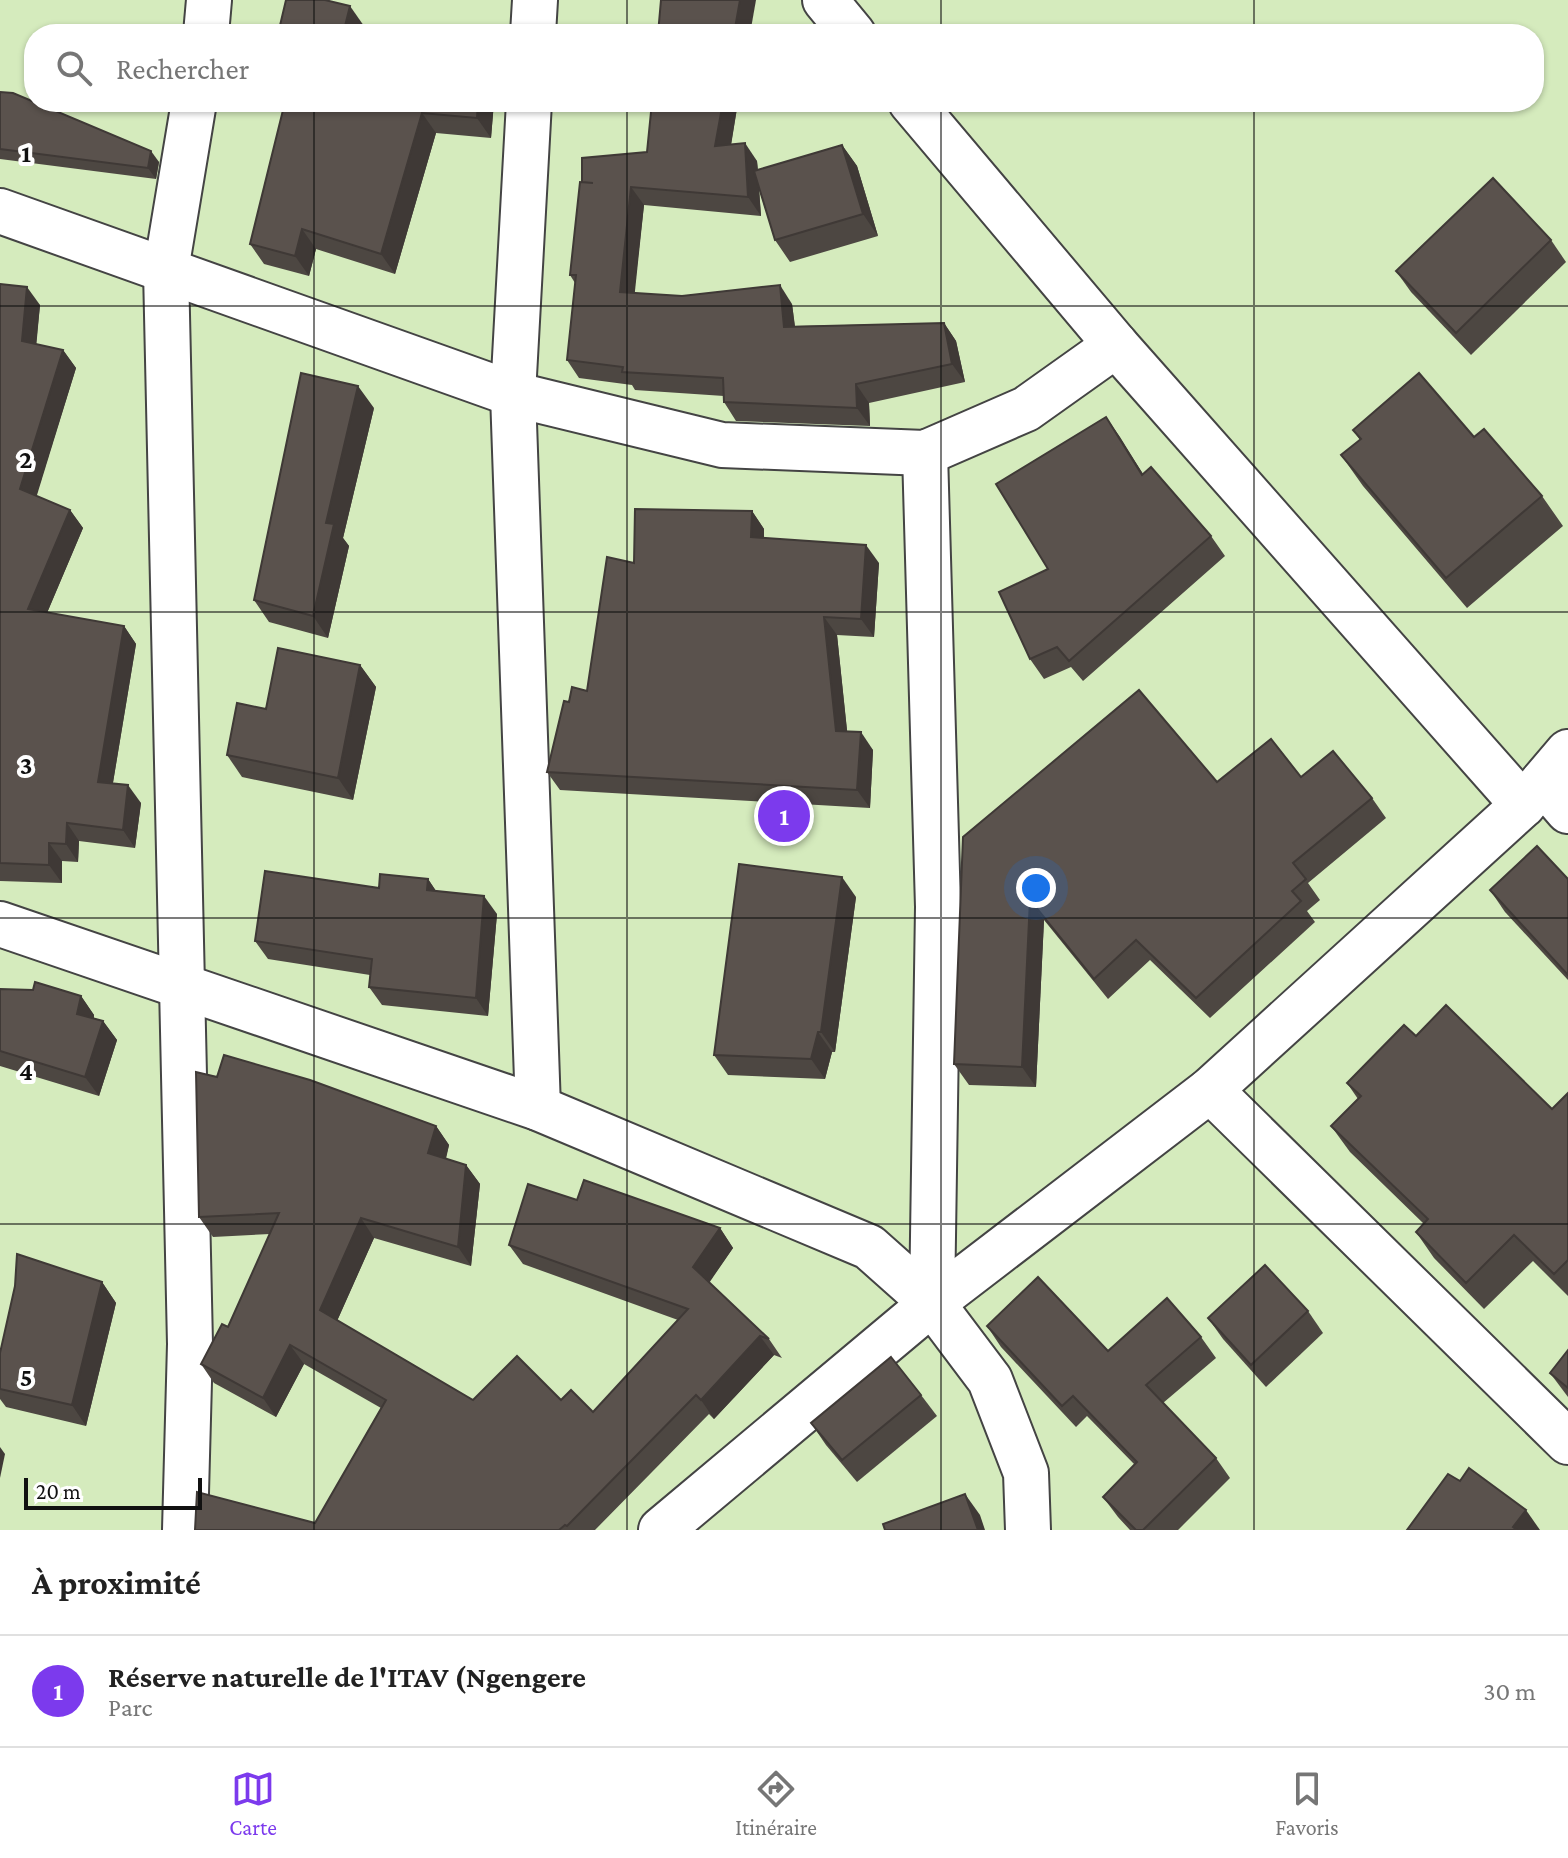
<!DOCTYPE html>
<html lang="fr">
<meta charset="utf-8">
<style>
body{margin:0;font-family:"Crimson Pro",serif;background:#f2f2f2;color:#222}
.scale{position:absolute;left:24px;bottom:20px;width:178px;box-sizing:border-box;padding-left:8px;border:4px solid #111;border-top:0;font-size:22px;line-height:28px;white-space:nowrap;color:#111;-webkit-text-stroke:6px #fff;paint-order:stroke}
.you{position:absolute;left:1036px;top:888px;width:28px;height:28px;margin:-20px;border:6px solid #fff;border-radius:50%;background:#1a73e8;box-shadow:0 0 0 12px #1a73e833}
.badge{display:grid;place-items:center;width:52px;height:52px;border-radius:50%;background:#7c3aed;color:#fff;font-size:26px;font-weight:700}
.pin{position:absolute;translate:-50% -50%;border:4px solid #fff;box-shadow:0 2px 8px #0006}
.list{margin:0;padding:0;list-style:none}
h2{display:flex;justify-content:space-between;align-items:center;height:104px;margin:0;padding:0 32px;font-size:34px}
h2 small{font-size:26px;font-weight:400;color:#767676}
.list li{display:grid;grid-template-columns:52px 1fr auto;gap:24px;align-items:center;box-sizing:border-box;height:112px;padding:0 32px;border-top:2px solid #e0e0e0}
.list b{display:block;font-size:30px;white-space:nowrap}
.list p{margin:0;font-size:26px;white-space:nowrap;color:#767676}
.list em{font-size:26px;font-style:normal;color:#767676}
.icon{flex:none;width:44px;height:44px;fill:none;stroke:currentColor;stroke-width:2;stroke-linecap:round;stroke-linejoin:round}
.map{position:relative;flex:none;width:1568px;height:1530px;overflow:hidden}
.search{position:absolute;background:#fff;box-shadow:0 2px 6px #0004;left:24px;right:24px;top:24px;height:88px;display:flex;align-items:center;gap:20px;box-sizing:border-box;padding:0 28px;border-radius:32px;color:#767676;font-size:30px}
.sheet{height:216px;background:#fff}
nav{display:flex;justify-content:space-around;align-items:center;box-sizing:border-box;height:112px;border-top:2px solid #e0e0e0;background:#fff;font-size:22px;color:#767676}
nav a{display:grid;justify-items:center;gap:4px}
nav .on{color:#7c3aed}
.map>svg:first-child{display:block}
.green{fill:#d5ebbd;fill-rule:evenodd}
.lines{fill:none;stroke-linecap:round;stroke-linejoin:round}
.minor-casing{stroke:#444;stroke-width:48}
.minor{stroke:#fff;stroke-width:44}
.wall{fill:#4d4742}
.shaded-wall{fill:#3f3936}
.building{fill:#5a524d;stroke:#3f3936;stroke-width:2}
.grid{fill:none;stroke:#111;stroke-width:2;stroke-opacity:0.55}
.grid-label{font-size:26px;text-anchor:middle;font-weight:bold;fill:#111;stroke:#fff;stroke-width:8;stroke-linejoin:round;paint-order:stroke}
</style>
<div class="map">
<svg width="1568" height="1530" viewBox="0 0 1568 1530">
<rect width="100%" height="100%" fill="#fffdf5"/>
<path class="green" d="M0,0H1568V1530H0ZM34,34H1534V102H34Z"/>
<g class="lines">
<g class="minor-casing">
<g id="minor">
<path d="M825,0L853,34"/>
<path d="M206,34L209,0"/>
<path d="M533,34L535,0"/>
<path d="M529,102L513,394L538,1108"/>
<path d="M911,102L1116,345L1523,805"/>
<path d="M0,211L513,394L722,445L925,453L1026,409L1116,345"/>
<path d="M925,453L938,907L932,1303"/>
<path d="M1543,782L1568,811"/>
<path d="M0,924L538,1108L869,1247L932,1303L990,1380L1026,1473L1028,1530"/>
<path d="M1210,1090L1568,1442"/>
<path d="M185,1530L190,1344L166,270L194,102"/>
<path d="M661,1530L932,1303L1210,1090L1523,805L1568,752"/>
</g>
</g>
<use href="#minor" class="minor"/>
</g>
<g class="wall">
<path d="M0,92L159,162L156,179L0,159Z"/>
<path d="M285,102H494L491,138L436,133L395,274L316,249L309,276L264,264L250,244Z"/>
<path d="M738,102L731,144L757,161L758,170L842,145L857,166L878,236L790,262L775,240L759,189L761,216L644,205L634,293L792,304L795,326L944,323L956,341L965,382L869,403L870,426L736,421L724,402V396L635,390L632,385L579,378L567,360L575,283L570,275L582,182L647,152Z"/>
<path d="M1551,240L1566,262L1471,355L1411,292L1396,271Z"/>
<path d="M0,284L40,305L36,344L63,350L76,368L36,496L70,510L83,528L47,613L124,626L136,644L113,783L141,803L135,848L79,841L78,862L62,861V883L0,881Z"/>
<path d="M374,408L343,538L349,546L328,638L269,622L254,600Z"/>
<path d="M1106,417L1143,474L1211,536L1225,556L1083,681L1071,667L1044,679L1030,659L1048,569Z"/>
<path d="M1353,430L1542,496L1563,526L1467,608L1363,486L1341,455L1360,440Z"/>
<path d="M752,511L764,529V538L879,563L874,637L837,635L847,731L873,750L870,808L560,790L547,772L569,702L587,691L634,563Z"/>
<path d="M360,665L376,687L353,800L242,777L227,755L266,709Z"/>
<path d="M1301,777L1372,798L1386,818L1308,883L1320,900L1307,911L1315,922L1210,1018L1150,960L1108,999L1044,920L1036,1087L969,1085L954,1064L963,837Z"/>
<path d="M428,879L436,891L497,914L488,1016L382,1005L369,987L370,975L268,959L255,941L379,888Z"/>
<path d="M1568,879V980L1505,912L1490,890Z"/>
<path d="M856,897L835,1052H832L825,1079L728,1075L714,1055Z"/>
<path d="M0,989L81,996L94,1015V1018L103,1021L117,1040L99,1096L0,1066Z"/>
<path d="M1416,1036L1552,1109L1568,1093V1296L1533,1261L1484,1309L1434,1258L1416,1232L1424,1224L1350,1152L1331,1126L1358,1099L1347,1083Z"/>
<path d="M436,1126L449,1145L446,1159L466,1165L480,1184L471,1266L374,1238L337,1321L473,1400H561L593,1412L678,1320L523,1264L509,1245L577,1200L720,1228L733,1248L709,1282L769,1339L782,1358L774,1355L714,1419L709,1414L595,1530H195L315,1523L381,1408L304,1364L276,1417L214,1383L201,1364L228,1327L270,1234L213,1237L199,1217Z"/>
<path d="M102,1282L116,1303L86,1426L6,1407L0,1399V1353L15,1286Z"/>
<path d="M1308,1311L1323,1333L1266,1387L1223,1339L1208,1318Z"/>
<path d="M987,1326L1108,1351L1201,1337L1216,1358L1163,1403L1216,1458L1230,1478L1178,1530H1130L1118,1517L1103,1497L1135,1465L1087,1416L1076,1427L1001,1347Z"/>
<path d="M1568,1350V1397L1550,1373Z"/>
<path d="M921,1395L937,1416L857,1482L826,1445L811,1423Z"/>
</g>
<g class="shaded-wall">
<path d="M740,0H756L750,34H734Z"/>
<path d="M350,6L364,26L362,34L345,26Z"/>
<path d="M478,102H494L491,138L477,118Z"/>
<path d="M723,102H738L728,164L715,146Z"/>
<path d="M422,113L436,133L395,274L381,254Z"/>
<path d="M745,143L757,161L761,216L748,197Z"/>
<path d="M842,145L857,166L878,236L863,214Z"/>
<path d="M151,151L159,162L156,179L148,168Z"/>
<path d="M631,187L644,205L633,310L620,292Z"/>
<path d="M302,229L316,249L309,276L295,256Z"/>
<path d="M780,285L792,304L797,345L784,327Z"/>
<path d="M27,287L40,305L35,359L22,341Z"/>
<path d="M944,323L956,341L965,382L952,364Z"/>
<path d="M63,350L76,368L33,508L20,489Z"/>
<path d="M856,384L869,403L870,426L857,408Z"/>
<path d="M358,386L374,408L343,538L349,546L328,638L313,616L326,523Z"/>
<path d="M1106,417L1120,437L1156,495L1142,475Z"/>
<path d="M70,510L83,528L41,627L28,609Z"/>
<path d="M752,511L764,529V555L751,537Z"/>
<path d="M866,545L879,563L874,637L861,619Z"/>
<path d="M824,617L837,635L849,749L836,731Z"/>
<path d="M124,626L136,644L110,800L98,782Z"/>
<path d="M360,665L376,687L353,800L338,778Z"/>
<path d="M861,732L873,750L870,808L857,790Z"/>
<path d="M128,785L141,803L135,848L123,830Z"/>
<path d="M67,823L79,841L78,862L66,844Z"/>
<path d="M49,843L62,861V883L49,865Z"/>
<path d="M842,877L856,897L835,1052L821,1032Z"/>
<path d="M428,879L440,897L427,890Z"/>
<path d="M484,896L497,914L488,1016L476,998Z"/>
<path d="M1030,900L1044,920L1036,1087L1022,1067Z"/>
<path d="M81,996L94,1015L91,1033L77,1014Z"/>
<path d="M103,1021L117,1040L99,1096L85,1077Z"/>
<path d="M818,1032L832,1052L825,1079L811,1059Z"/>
<path d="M436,1126L449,1145L442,1172L428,1153Z"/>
<path d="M466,1165L480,1184L471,1266L458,1247Z"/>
<path d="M361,1218L374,1238L333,1330L320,1310Z"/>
<path d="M720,1228L733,1248L707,1286L693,1267Z"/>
<path d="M102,1282L116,1303L86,1426L72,1405Z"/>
<path d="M760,1336L774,1355L714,1419L701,1400Z"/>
<path d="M290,1345L304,1364L276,1417L263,1398Z"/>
<path d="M0,1447L5,1454L0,1478Z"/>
<path d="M965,1494L980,1515L985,1530H978Z"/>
<path d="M1526,1510L1540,1530H1515L1513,1527Z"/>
</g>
<g class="building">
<path d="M286,0H325L350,6L345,26L438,34H278Z"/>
<path d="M661,0H740L734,34H658Z"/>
<path d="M0,92L13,93L151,151L148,168L0,149Z"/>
<path d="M285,102H478L477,118L422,113L381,254L302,229L295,256L250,244Z"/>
<path d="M652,102H723L715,146L745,143L748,197L631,187L620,292L682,296L780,285L784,327L944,323L952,364L856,384L857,408L724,402L723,378L622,372L623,367L567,360L576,275H570L580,182L593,183L582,182V158L647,152Z"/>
<path d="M842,145L863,214L775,240L754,171Z"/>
<path d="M1493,178L1551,240L1456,333L1396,271Z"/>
<path d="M0,284L27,287L22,341L63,350L20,489L70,510L28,609L124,626L98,782L128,785L123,830L67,823L66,844L49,843V865L0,863Z"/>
<path d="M301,373L358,386L326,523L334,524L313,616L254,600Z"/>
<path d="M1419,373L1474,437L1484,429L1542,496L1446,578L1341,455L1361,439L1353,430Z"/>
<path d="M1106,417L1142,475L1151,467L1211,536L1069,661L1057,647L1030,659L999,592L1048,569L996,484Z"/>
<path d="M635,509L752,511L751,537L866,545L861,619L824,617L836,731L861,732L857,790L547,772L564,701L569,702L572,687L587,691L607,557L634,563Z"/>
<path d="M278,648L360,665L338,778L227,755L237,703L266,709Z"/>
<path d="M1139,690L1217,782L1271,739L1301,777L1333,751L1372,798L1293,863L1306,879L1292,891L1301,901L1196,998L1136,940L1094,979L1030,900L1022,1067L954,1064L963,837Z"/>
<path d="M1537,846L1568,879V975L1490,890Z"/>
<path d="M739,864L842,877L821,1032H818L811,1059L714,1055Z"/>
<path d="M265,871L379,888L380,874L428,879L427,890L484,896L476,998L369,987L372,959L255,941Z"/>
<path d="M35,982L81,996L77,1014L103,1021L85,1077L0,1051V989L33,990Z"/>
<path d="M1446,1005L1552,1109L1568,1093V1260L1554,1274L1514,1235L1466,1283L1416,1232L1428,1219L1331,1126L1361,1096L1347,1083L1404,1025L1416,1036Z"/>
<path d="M224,1055L310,1080L436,1126L428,1153L466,1165L458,1247L361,1218L320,1310L473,1400L517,1356L561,1400L571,1390L593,1412L688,1309L509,1245L528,1184L577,1200L584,1180L720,1228L693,1267L769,1339L760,1336L701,1400L696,1395L567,1526L565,1525L559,1530H195L197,1492L315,1523L386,1400L290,1345L263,1398L201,1364L222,1324L228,1327L279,1213L199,1217L196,1072L217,1077Z"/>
<path d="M17,1254L102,1282L72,1405L0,1389V1353L15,1286Z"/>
<path d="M1265,1265L1308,1311L1251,1365L1208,1318Z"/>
<path d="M1038,1277L1108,1351L1167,1298L1201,1337L1146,1385L1216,1458L1143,1530H1136L1103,1497L1137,1462L1073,1396L1062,1406L987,1326Z"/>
<path d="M1568,1350V1388L1550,1373Z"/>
<path d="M891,1357L921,1395L842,1460L811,1423Z"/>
<path d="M1469,1468L1526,1510L1513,1527L1517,1530H1407L1448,1474L1460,1481Z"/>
<path d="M965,1494L978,1530H885L883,1524Z"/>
</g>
<path class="grid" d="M314,0V34M627,0V34M941,0V34M1254,0V34M314,102V1530M627,102V1530M941,102V1530M1254,102V1530M0,306H1568M0,612H1568M0,918H1568M0,1224H1568"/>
<g class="grid-label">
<text x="26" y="162">1</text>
<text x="26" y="468">2</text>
<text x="26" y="774">3</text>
<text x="26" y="1080">4</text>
<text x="26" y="1386">5</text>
</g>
</svg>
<div class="scale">20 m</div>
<div class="you"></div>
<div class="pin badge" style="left:784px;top:816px">1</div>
<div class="search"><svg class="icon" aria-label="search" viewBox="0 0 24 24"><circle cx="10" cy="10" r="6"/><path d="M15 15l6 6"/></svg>Rechercher</div>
</div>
<section class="sheet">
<h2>À proximité<small></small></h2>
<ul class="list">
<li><span class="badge">1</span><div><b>Réserve naturelle de l'ITAV (Ngengere</b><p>Parc</p></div><em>30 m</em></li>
</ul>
</section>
<nav>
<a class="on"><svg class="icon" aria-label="map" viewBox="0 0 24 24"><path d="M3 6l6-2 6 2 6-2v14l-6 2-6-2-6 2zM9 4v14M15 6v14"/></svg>Carte</a>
<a><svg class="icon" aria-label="directions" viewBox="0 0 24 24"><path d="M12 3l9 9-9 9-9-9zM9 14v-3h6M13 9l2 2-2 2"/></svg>Itinéraire</a>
<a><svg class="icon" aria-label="saved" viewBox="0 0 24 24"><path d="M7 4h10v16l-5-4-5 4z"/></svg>Favoris</a>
</nav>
